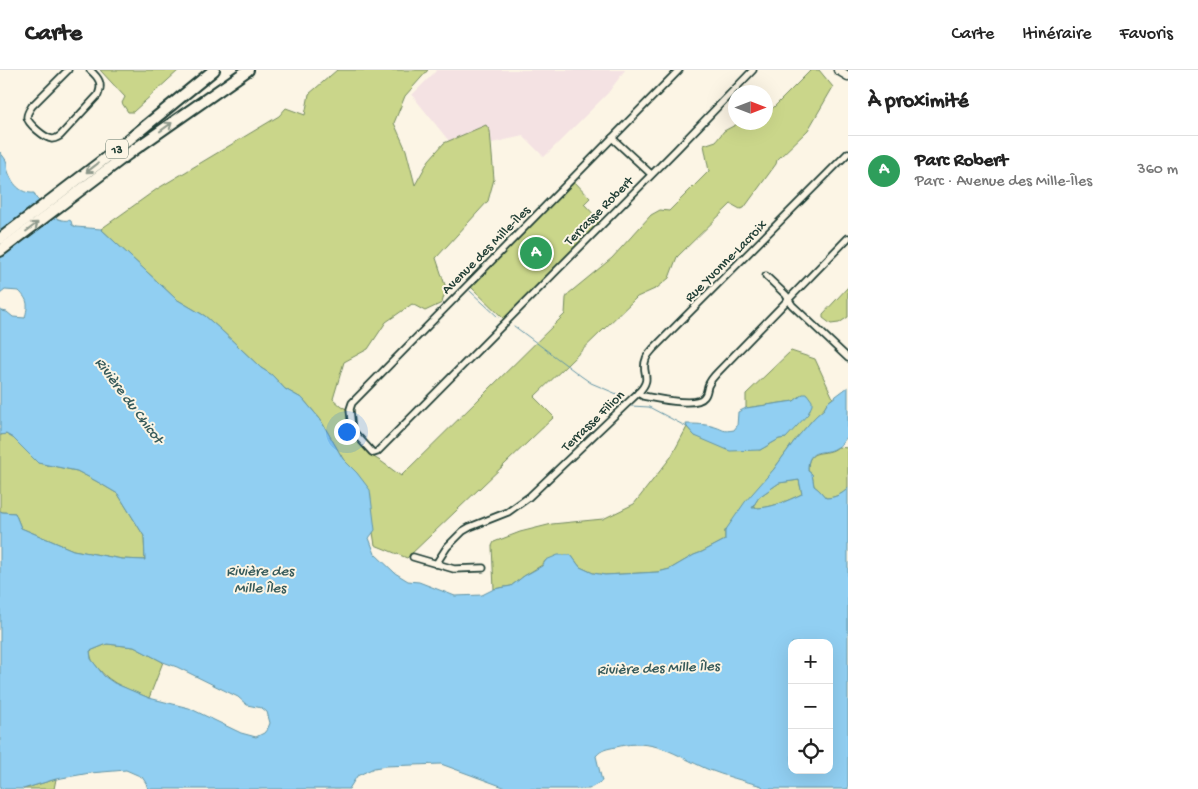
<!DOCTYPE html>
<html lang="fr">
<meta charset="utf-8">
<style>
body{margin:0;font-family:"Gochi Hand",sans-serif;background:#f6f6f6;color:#222}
.controls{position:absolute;right:15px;bottom:15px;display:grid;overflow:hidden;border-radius:10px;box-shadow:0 5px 20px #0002}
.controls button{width:45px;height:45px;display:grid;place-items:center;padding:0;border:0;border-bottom:1px solid #e0e0e0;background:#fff;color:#222;font:25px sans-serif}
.compass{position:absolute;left:728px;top:15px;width:45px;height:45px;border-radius:50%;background:#fff;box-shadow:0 5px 20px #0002;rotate:90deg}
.you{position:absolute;left:346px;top:361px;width:18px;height:18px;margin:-12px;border:4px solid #fff;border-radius:50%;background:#1a73e8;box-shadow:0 0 0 8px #1a73e833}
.badge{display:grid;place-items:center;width:32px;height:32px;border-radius:50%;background:#0f766e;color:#fff;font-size:16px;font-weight:700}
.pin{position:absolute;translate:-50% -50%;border:2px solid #fff;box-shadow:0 1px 5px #0006}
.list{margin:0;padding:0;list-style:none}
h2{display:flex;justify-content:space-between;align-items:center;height:65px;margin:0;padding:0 20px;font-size:21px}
h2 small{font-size:16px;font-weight:400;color:#767676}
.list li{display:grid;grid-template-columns:32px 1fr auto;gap:15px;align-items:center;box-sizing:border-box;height:70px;padding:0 20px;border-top:1px solid #e0e0e0}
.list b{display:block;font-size:19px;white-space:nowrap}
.list p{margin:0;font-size:16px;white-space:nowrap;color:#767676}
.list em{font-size:16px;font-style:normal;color:#767676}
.icon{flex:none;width:28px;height:28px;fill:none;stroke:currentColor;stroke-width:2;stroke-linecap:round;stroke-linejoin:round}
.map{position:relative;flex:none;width:848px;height:719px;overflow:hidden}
header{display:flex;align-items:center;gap:30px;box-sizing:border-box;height:70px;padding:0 25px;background:#fff;border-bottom:1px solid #e0e0e0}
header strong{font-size:24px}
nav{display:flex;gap:28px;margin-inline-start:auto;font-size:18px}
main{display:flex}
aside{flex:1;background:#fff}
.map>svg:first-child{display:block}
.built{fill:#f4e2e3}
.green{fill:#cad68a;stroke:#748a5f}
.water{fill:#91cff2;stroke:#6395a6;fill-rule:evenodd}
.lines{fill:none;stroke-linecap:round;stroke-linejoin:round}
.stream{stroke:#6395a6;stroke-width:1}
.minor-casing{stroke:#1f3d34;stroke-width:9}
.secondary-casing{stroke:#1f3d34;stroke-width:11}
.motorway-casing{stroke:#1f3d34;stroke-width:14}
.minor{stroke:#fcf5e5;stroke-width:5.5}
.secondary{stroke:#fcf5e5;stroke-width:8}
.motorway{stroke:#fcf5e5;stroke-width:10}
.oneway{stroke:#8e998c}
.labels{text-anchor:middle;stroke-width:4;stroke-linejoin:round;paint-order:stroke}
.shield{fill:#fcf5e5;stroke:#617469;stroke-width:1}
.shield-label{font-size:12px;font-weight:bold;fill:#1f3d34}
.street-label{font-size:14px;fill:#1f3d34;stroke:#fcf5e5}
.water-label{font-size:15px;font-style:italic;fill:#365a5a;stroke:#fcf5e5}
</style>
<header>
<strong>Carte</strong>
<nav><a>Carte</a><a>Itinéraire</a><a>Favoris</a></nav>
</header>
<main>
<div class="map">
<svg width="848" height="719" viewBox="0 0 848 719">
<rect width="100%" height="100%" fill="#fcf5e5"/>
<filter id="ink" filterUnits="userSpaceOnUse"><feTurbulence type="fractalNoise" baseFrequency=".02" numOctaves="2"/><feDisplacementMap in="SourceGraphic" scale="10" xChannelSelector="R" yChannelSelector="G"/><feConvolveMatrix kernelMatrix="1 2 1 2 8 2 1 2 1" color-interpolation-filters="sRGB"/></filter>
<g filter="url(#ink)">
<path class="built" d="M437,0H625L608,23L544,87L523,66L457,81L412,25Z"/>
<g class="green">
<path d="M100,0H179L133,42H128L122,33L125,27Z"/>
<path d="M337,0H428L405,26L394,53L406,80L415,115L429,90L444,73L486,55L490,61L494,109L488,131L436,188L446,218L442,233L425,241L412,234L386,252L368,279L344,292L333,329L342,337L347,339L350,361L353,366L372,386L382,392L401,406L565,244L566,228L568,224L612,188L651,145L660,140L669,141L709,101L704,75L716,71L724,61L739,53L766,52V45L811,0H819L833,17L808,60L777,90L776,94L744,138L740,139L731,134L677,187L669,208L657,218L637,227L534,327L554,347L407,488L375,475L369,438L357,403L343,389L320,349L303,329L285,319L272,305L261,298L220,259L205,246L176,229L101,159L157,119L279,46L286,38L305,45L309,24Z"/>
<path d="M573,110L590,128L584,134L601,152L505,250L470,216Z"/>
<path d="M848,217V247L839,253L831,254L823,248V244Z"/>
<path d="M791,281L815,289L833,328L828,332L824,339L815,347L795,370L774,399L725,461V470L702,482L694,485L670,499L658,502L605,505L593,503L580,497L571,485L546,490L542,495L524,506L511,516L494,519L492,476L494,472L520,462L552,454L603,449L634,434L671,387L687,357L695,366L760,380L779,369L786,368L803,324L794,331L746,338V324Z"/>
<path d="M6,364L13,368L38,393L77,401L96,411L118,424L144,466L145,490L122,489L73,480L21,458L15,443L2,442L0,441V365Z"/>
<path d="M838,377L848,378V418C843,424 834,428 826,428L819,420L814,416L812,404L808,401C807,375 826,388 838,377Z"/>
<path d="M799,410L802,424C787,431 770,439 752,438L759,427L779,413Z"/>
<path d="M107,574L134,577L163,592L149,628C131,620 111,615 98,598C93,592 91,590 90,581Z"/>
<path d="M56,709L54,719H23Z"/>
</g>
<g class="water">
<path d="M0,82C2,85 6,89 7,93C7,95 7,98 8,101C12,113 20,124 34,123L36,128C46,137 54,153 69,150L71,151L72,155L76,157L101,159L176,229L205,246L220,259L261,298L272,305L285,319L303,329L320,349L343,389L357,403L370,420L375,460L369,468L375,484L395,503L408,511L419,512L455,526L482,525L494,519L511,516L524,506L542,496L546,490L558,485H571L580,497L593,503L605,505L658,502L670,499L694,485L702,482L725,470V461L745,432L774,399L795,370L815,347L824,339L828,332L848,317V366C844,370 841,376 836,378C825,386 807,375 808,401L812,404L814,416L819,420L826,428C834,428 843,424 848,418V719H763L762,716C744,711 725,706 707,699C675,685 654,667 616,677C607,679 602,679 596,686L602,711L589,719H509L441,694L386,696L374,698L357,706L349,719H148L146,713L142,707L126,700L90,703L56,709L23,719H0V441L2,442L15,443L21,458L73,480L122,489L145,490L144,466L118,424L96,411L77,401L38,393L13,368L6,364L0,365V239L2,241L7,242L13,247L25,248C28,235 29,231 19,221L5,220L0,224ZM799,410L802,424C787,431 770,439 752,438L759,427L779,413ZM792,573H829V700H792ZM107,574L134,577L163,592L177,597L238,627L247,635L262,638L267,642L270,653L268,658L264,663L256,667L241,663L189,638L149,628L114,613L104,606L91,589L90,581Z"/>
<path d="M803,324H807L812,331V335L808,344L786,368L779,369L760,380L730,381L695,366L687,357L686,354C696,354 705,354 715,357C725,360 722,362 734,360L737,356L738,342L746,338L794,331Z"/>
</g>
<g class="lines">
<g class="stream">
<path d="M470,221L498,247"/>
<path d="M514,256L581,306L591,313L624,327"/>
<path d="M631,336L649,337L687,357"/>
</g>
<g class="minor-casing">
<g id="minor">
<path d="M68,0L32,36C30,39 27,43 27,47C28,54 45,68 52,69C56,69 56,68 60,66L98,25C103,14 99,8 90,0"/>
<path d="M679,0L352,333L350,339L352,360L372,382L374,383L377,382L677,79L753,0"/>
<path d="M612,68L651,104"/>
<path d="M766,206L786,225L792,235L848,288"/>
<path d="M638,323L643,326C655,328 696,338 704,327C707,324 707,319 708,316C710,311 713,307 717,303L848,168"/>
<path d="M413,487L454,499L483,498"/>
<path d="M436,494L447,477L463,461L470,457L508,442L529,427L638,323C654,307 640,303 646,289C647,285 651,282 653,279L848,83"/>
</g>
</g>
<g class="secondary-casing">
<path id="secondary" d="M838,0L848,6"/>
</g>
<g class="motorway-casing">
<g id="motorway">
<path d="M0,169L115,81L214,0"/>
<path d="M0,181L128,84L248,0"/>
</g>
</g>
<use href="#minor" class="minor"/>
<use href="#secondary" class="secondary"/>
<use href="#motorway" class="motorway"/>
</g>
<defs><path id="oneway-shaft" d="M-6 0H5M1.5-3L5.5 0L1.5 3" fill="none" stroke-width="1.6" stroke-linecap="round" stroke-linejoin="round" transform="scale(1.25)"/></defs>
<g class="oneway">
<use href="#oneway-shaft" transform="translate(166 57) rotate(-36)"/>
<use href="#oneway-shaft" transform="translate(92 98) rotate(142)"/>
<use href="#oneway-shaft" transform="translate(32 157) rotate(-37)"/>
</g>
</g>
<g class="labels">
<rect class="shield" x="106" y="69.5" width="22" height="19" rx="4"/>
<g class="shield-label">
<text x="117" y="83">13</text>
</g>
<g class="street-label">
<text transform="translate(598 140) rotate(-45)" y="5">Terrasse Robert</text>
<text transform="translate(485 179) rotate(-45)" y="5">Avenue des Mille-Îles</text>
<text transform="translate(725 190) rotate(-45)" y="5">Rue Yvonne-Lacroix</text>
<text transform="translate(592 350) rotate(-44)" y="5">Terrasse Filion</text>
</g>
<g class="water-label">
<text transform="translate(130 330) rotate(53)" y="5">Rivière du Chicot</text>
<text x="260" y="505">Rivière des<tspan x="260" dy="17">Mille Îles</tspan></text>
<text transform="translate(658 597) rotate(-2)" y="5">Rivière des Mille Îles</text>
</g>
</g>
</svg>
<div class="controls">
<button>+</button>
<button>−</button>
<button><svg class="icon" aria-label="locate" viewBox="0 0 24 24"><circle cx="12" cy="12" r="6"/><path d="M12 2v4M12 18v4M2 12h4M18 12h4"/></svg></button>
</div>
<svg class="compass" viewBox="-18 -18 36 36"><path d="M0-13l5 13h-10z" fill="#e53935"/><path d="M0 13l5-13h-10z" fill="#767676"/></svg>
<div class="you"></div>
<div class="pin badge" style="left:536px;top:183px;background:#2e9e5b">A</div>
</div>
<aside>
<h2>À proximité<small></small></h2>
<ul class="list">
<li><span class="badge" style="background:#2e9e5b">A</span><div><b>Parc Robert</b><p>Parc · Avenue des Mille-Îles</p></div><em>360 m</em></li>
</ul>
</aside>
</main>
